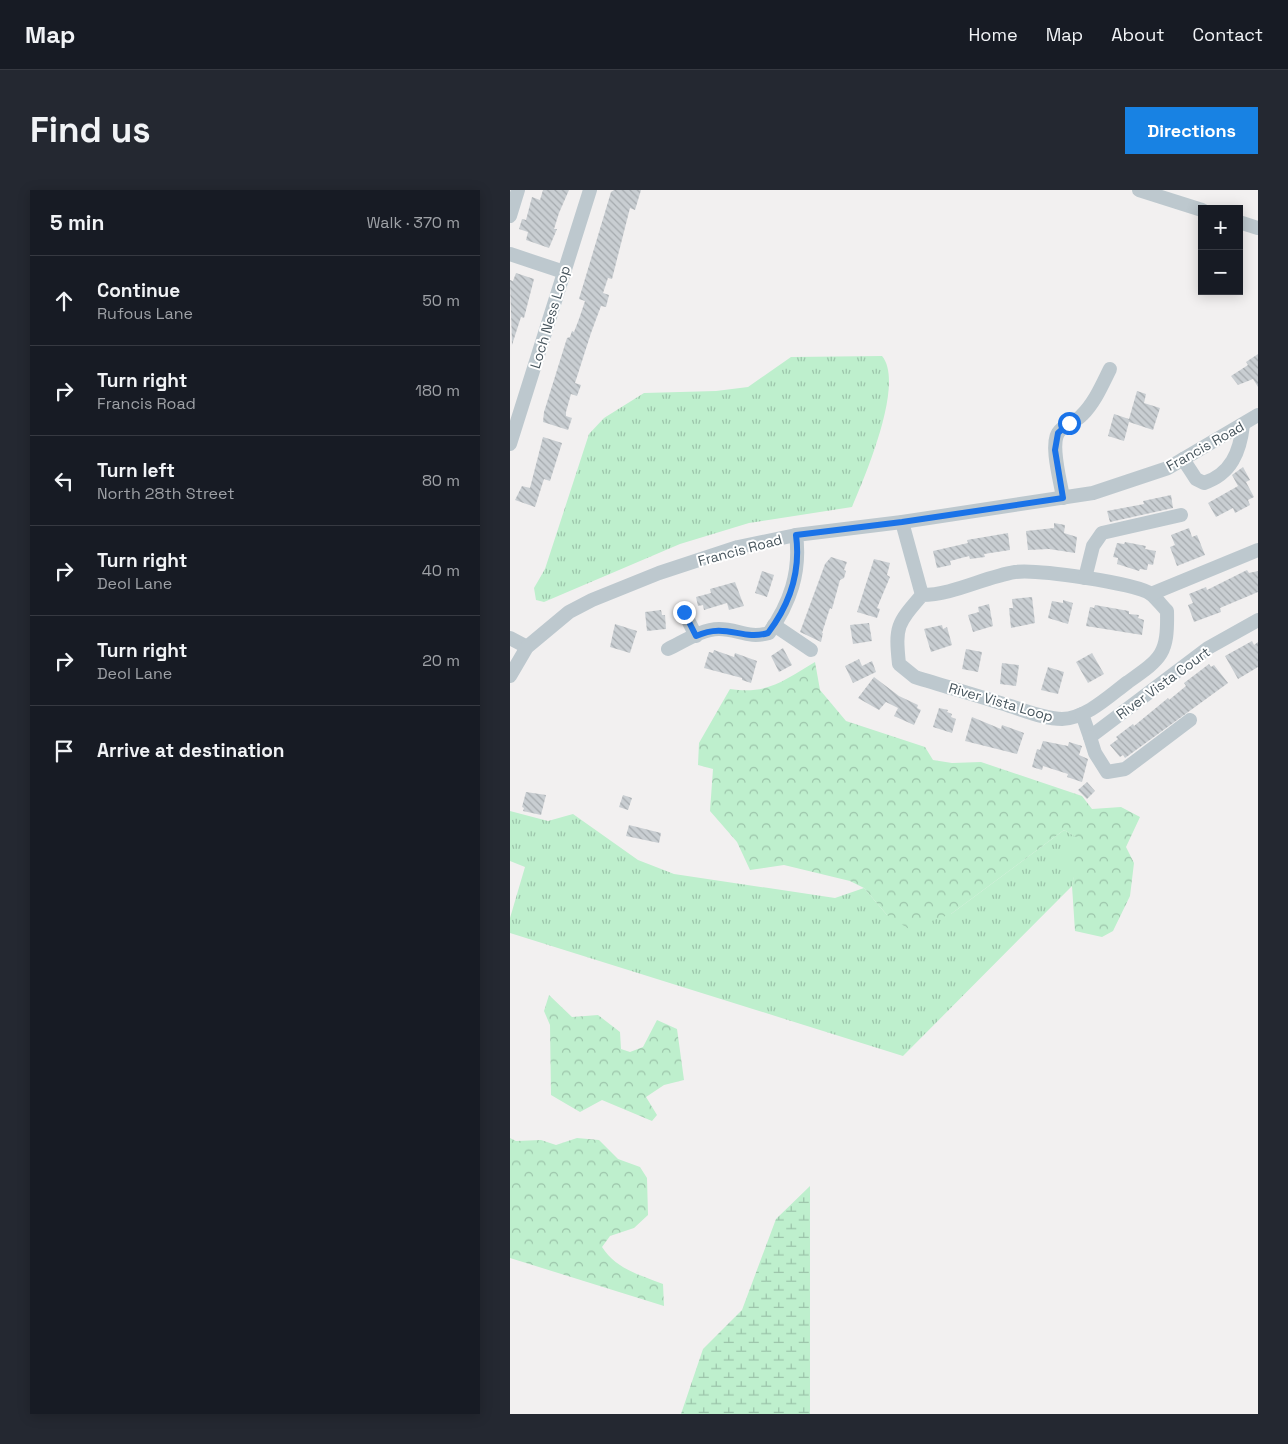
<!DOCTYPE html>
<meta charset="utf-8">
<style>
body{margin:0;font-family:"Space Grotesk",sans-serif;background:#242831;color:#f1f3f6}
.controls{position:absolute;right:15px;top:15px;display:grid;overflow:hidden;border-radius:0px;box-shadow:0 2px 12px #0003}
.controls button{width:45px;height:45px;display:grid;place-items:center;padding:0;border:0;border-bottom:1px solid #363941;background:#171b24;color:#f1f3f6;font:25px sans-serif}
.stop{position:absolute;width:15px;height:15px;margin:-11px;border:4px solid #1a73e8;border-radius:50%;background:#fff}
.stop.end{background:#1a73e8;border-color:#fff;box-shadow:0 1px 5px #0008}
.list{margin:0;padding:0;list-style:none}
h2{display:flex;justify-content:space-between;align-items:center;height:65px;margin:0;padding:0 20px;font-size:21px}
h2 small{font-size:16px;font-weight:400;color:#9ea1a6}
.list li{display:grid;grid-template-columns:32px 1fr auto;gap:15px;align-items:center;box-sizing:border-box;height:90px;padding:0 20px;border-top:1px solid #363941}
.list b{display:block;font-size:19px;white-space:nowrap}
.list p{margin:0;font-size:16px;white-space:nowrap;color:#9ea1a6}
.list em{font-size:16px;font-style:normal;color:#9ea1a6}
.icon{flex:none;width:28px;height:28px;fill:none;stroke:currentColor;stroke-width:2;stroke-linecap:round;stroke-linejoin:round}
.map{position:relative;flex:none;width:748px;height:1224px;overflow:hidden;border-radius:0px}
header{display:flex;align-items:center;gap:30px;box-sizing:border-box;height:70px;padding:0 25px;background:#171b24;border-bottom:1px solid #363941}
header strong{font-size:24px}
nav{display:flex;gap:28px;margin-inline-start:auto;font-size:18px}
.intro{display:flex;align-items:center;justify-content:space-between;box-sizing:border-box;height:120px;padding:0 30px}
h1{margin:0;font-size:35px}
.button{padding:12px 22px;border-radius:0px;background:#1882e3;color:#fff;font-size:18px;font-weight:700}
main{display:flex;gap:30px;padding:0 30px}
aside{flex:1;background:#171b24;border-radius:0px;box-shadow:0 2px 12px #0003}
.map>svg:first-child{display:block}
.grass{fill:url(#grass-tufts)}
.forest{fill:url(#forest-crowns)}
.wetland{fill:url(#wetland-marsh)}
.building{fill:url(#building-back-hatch)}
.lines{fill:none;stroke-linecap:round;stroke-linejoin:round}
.minor{stroke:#bdc8ce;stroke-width:14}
.route{stroke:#1a73e8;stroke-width:6}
.labels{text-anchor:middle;stroke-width:4;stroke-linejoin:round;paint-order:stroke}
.street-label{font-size:14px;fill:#47555d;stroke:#fff}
</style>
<header>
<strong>Map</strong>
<nav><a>Home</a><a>Map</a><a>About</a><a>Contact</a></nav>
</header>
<div class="intro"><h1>Find us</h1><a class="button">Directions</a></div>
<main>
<aside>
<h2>5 min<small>Walk · 370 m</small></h2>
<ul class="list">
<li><svg class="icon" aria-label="ahead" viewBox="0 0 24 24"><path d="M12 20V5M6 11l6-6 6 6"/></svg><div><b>Continue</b><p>Rufous Lane</p></div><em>50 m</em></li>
<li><svg class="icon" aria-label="right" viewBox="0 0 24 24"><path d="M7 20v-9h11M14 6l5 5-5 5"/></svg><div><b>Turn right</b><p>Francis Road</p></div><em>180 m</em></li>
<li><svg class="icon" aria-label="left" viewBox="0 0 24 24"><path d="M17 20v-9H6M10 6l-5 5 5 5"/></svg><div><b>Turn left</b><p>North 28th Street</p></div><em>80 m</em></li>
<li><svg class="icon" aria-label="right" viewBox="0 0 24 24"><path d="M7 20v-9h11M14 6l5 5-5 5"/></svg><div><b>Turn right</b><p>Deol Lane</p></div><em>40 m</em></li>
<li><svg class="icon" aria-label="right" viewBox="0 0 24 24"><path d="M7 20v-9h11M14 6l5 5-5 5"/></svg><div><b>Turn right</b><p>Deol Lane</p></div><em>20 m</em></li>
<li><svg class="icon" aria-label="arrive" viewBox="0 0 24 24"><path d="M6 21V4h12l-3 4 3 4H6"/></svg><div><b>Arrive at destination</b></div></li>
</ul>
</aside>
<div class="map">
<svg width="748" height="1224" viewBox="0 0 748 1224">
<defs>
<pattern id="grass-tufts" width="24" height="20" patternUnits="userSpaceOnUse" patternTransform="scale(1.25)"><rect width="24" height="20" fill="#beefcd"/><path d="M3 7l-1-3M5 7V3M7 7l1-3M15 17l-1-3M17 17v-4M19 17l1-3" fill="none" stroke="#9cc4aa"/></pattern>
<pattern id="forest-crowns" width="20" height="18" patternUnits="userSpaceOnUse" patternTransform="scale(1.25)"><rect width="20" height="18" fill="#beefcd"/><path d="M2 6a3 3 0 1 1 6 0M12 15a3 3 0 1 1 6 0" fill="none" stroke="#9cc4aa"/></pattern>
<pattern id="wetland-marsh" width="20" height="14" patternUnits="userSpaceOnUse" patternTransform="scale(1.25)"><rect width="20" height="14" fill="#beefcd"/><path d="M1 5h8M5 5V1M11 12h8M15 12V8" fill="none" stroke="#9cc4aa"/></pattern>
<pattern id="building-back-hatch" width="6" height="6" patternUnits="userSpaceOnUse" patternTransform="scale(1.25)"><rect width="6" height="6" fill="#c9ced2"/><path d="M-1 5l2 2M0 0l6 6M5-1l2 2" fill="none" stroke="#a5aaae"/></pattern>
</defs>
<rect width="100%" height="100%" fill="#f2f0f0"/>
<g class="grass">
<path d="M372,166C395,193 355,286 342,317L239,333L170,354L34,412L26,410L24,398L35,379L79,244L94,228L134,203L206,201L238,197L281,167Z"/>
<path d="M0,621L38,631L63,624L128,670L164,684L325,708L354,698L377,725L441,724L554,640L572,650L562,696L393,866L0,743V728L15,677L0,671Z"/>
</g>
<g class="forest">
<path d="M305,472L310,500L336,531L415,557L423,570L442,573L471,572L572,606L582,619L611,617L630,627L616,657L624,673L620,706L603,741L592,747L565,741L562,696L564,685L554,669L571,650L554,640L441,724L399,739L377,725L354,698L340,691L274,675L240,680L227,652L200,621L203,579L188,575L189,553L220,499C258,505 274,490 305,472Z"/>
<path d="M39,805L62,827L88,825L110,842L111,859L120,862L133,857L147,830L167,839L174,890L154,895L136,907L147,925L142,931L92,910L70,922L41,905L40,835L34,821Z"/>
<path d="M0,948L6,951L31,950L46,955L67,948L89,950L108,969L130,977L137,988L138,1025L124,1038L100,1046L92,1057C106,1079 130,1085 153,1094L154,1116L0,1068Z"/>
</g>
<path class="wetland" d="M300,996V1224H171L193,1159L232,1120L266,1029Z"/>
<g class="building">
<path d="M33,0H59L49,23L44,39H47L39,58L16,50L18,42L9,39L12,29L16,30L22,7L30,10Z"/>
<path d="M104,0H131L125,20L120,18L102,89L98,88L93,103L99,105L96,117L91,116L81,143L65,193L71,195L67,206L61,204L56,222V226L62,228L58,240L33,232L34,222L57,148L60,147L62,141L64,142L69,129L75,111L69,109L101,2Z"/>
<path d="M6,83L24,89L14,128L11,127L2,155L0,90L3,91Z"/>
<path d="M748,164V197L743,189L728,195L721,186L738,175L736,172Z"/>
<path d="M627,201L636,204L634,213L650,218L643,240L619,232L614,251L598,246L604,224L619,229Z"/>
<path d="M33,247L52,253L40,291L34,289L25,317L5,310L12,296L20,298Z"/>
<path d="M733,277L740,290L736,292L744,307L738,310L740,315L725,323L723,318L706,327L698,313L728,296L722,285Z"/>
<path d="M661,305L663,318L600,332L597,321L634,314L633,311Z"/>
<path d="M544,333L555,335L554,343L567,347L565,363L539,359L518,360L516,341L544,338Z"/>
<path d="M679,338L682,347L687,345L695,365L667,376L660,357L665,355L661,345Z"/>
<path d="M498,343L500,360L474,364L475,367L460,369L459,366L440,371L441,375L427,378L423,361L458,353L457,350Z"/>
<path d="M615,352L636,356L635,359L646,361L643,375L638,374L637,380L630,379L629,381L607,374L608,368L603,367L607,353L614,354Z"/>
<path d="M321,367L337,372L334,380L336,381L334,388L330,390L322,419L320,418L312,443H313L311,452L290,442L315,374Z"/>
<path d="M364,369L380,373L377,385L380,387L367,418L370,419L367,428L347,422Z"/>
<path d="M737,380L739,383L748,381V402L710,418L711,422L684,432L678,415L683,413L679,404L696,397L697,400Z"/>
<path d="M252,381L264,385L257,407L245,403Z"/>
<path d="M225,392L234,416L219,420L217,413L194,420L193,415L188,416L186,407L201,403L200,399Z"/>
<path d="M522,407L525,433L501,438L499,418H503L502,409Z"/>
<path d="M553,410L563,413L558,434L538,428L542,411L553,413Z"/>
<path d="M479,414L483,436L463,442L458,425L469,422L468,417Z"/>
<path d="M585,415L619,421V424L629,425L628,428L634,430L632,445L576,436L580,417L584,418Z"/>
<path d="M151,420L152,425H155L156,439L137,441L135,422Z"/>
<path d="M359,433L362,451L343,454L340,435Z"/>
<path d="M105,434L127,441L120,463L100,457Z"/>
<path d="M432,435L433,439L437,437L442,455L421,462L414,439Z"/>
<path d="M742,451L744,455L748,452V477L728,489L715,466Z"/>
<path d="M273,458L282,475L269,482L261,466Z"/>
<path d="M456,459L472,462L468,482L452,479Z"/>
<path d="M204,460L224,467L225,463L247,471L241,493L232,490V488L194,478L199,462L203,463Z"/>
<path d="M582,463L594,484L578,493L566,472Z"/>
<path d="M349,469L352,476L362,471L366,482L343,493L335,476Z"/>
<path d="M492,473L509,475L506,496L490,494Z"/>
<path d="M699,474L701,477L704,475L718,493L615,568L613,565L610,567L600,555L608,549L606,547L623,534L624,536L658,508L659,510L676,496L674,493Z"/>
<path d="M538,477L554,482L548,504L531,500Z"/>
<path d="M364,487L389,506L408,515L407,518L411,520L404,535L384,526L388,518L376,512L369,520L348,508Z"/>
<path d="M429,518L438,520L437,522L442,524L441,527L446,529L442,543L423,537Z"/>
<path d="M462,527L491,539L492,535L514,543L507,564L455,551Z"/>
<path d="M533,551L558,556L559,552L572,556L569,565L578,569L572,592L557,587L558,584L533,576L532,580L522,577L527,559L530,560Z"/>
<path d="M577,592L585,601L577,609L568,600Z"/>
<path d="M16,602L36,605L31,625L13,621L14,618L12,617Z"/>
<path d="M113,605L122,608L118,620L109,617Z"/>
<path d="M119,635L151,643L149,653L116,646Z"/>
</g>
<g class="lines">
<g class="minor">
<path d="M629,0L692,20"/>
<path d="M0,26L8,0"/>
<path d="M729,32L748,38"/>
<path d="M0,64L54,82"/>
<path d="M0,254L80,0"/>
<path d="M673,269L686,289L694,293C721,284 730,262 733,235"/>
<path d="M553,308C551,293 540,256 548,243C553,234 566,232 572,225C585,212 592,195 600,179"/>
<path d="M392,332L412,405C387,434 385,436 389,474L405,487C437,497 469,506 500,516C516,521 535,529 552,529C577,528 599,506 618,492C652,468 658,464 657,421C652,416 647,409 641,404C626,393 526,379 505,382C474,387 443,405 412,405"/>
<path d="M575,388L583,356L592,343L671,325"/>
<path d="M641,404L748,360"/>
<path d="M174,422L186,446"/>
<path d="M264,435L301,460"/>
<path d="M0,448L17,457"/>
<path d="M158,459C173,452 192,439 209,439C228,439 238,449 259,443C280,413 291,382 286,345"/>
<path d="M0,486L17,457L59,422L82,410L149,383L228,357L286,345L392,332L583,303L658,278L748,225"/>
<path d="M572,524L580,547L698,458L748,430"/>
<path d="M580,547L585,563L597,582L615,579L680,530"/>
</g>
</g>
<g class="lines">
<path class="route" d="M174,422L186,446C217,432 231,451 258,443C280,414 291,382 286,345L392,332L553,308L545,260L548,243L559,233"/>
</g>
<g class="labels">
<g class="street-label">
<text transform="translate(40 127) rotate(-73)" y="5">Loch Ness Loop</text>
<text transform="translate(695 256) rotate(-29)" y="5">Francis Road</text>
<text transform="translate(230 360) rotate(-15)" y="5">Francis Road</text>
<text transform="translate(653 493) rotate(-36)" y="5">River Vista Court</text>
<text transform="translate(491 512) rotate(16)" y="5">River Vista Loop</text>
</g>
</g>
</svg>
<div class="controls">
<button>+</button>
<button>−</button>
</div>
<div class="stop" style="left:559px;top:233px"></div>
<div class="stop end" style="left:174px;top:422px"></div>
</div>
</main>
